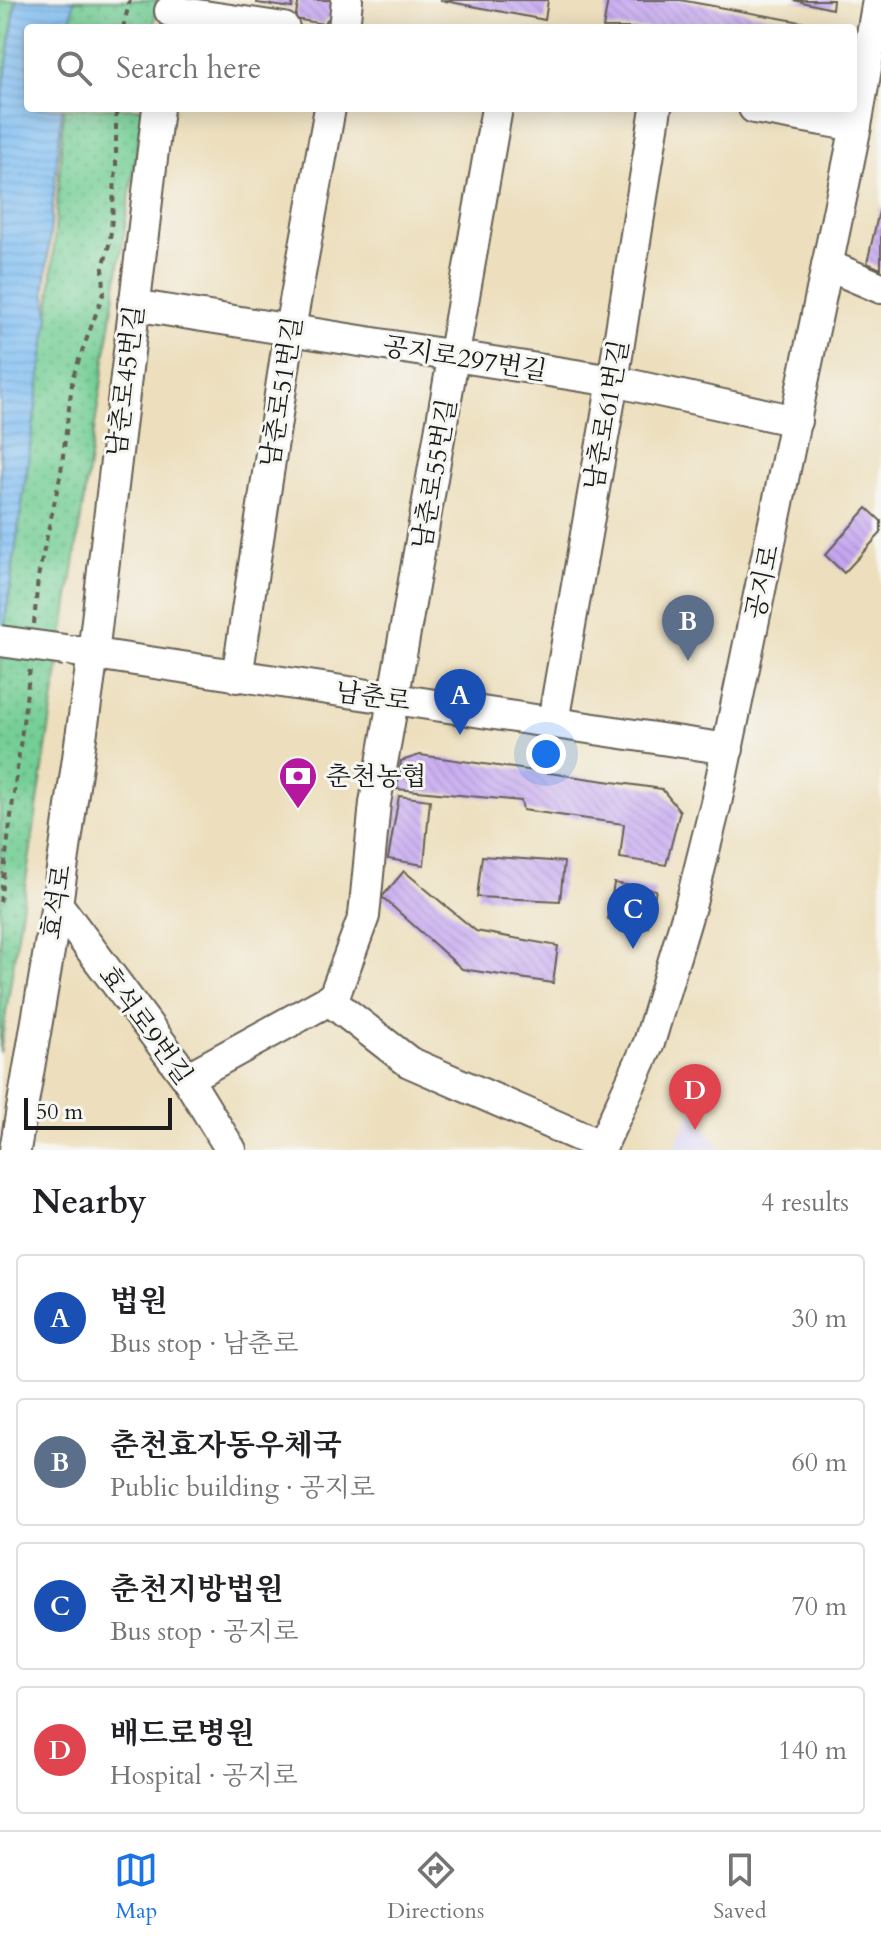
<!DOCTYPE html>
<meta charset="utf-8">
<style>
body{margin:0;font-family:Cardo,"Noto Serif KR",serif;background:#f6f6f6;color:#202124}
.scale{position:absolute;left:24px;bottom:20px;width:148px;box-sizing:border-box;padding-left:8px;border:4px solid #1c1c1c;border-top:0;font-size:22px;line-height:28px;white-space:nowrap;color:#1c1c1c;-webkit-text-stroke:6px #f6f6f2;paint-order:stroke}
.you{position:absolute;left:546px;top:754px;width:28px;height:28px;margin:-20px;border:6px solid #fff;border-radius:50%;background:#1a73e8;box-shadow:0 0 0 12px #1a73e833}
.badge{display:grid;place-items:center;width:52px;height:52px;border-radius:50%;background:#1a73e8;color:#fff;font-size:26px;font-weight:700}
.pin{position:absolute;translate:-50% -66px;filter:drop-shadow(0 2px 4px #0008)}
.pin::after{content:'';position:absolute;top:42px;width:28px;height:24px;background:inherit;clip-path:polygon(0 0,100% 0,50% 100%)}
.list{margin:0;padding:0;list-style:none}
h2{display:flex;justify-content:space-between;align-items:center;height:104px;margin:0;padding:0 32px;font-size:34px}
h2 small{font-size:26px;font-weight:400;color:#757577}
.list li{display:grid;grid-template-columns:52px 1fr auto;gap:24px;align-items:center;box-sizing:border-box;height:128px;margin:0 16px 16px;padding:0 16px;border:2px solid #e0e0e0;border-radius:8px}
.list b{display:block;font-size:30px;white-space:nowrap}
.list p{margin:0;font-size:26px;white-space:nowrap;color:#757577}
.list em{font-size:26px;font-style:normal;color:#757577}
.icon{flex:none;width:44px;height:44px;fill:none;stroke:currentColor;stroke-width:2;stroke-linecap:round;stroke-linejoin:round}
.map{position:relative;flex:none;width:881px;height:1150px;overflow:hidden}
.search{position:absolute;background:#fff;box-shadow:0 4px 20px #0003;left:24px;right:24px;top:24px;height:88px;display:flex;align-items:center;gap:20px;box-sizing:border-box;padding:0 28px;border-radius:8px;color:#757577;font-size:30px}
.sheet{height:680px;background:#fff}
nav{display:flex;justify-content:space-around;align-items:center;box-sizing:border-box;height:112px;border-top:2px solid #e0e0e0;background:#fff;font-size:22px;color:#757577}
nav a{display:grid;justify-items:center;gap:4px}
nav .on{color:#1a73e8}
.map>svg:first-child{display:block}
.built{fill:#ddd5f6}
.park{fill:url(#park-dots);stroke:#487558;stroke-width:2}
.water{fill:url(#water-rules);stroke:#4e6d88;stroke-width:2}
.building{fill:url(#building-back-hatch)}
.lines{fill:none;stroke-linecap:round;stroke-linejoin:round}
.minor-casing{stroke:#656054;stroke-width:34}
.path{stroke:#656054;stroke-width:4;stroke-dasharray:6 6;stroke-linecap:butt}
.minor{stroke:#fff;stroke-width:30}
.minor-bridge-casing{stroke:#656054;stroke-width:34;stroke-linecap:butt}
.minor-bridge{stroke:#fff;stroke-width:30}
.labels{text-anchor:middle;stroke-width:6;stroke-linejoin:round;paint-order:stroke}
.street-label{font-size:26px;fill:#1c1c1c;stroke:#f6f6f2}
.poi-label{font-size:26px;fill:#1c1c1c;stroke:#f6f6f2;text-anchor:start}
</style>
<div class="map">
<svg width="881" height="1150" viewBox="0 0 881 1150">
<defs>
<pattern id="park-dots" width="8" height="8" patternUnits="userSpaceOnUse" patternTransform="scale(2)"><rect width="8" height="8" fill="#74ce95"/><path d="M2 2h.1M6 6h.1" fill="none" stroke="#64b080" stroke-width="1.8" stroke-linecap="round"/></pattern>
<pattern id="water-rules" width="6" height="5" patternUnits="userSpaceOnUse" patternTransform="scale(2)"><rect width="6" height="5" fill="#7fbef3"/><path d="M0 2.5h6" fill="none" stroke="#6da3d0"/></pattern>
<pattern id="building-back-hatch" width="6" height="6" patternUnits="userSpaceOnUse" patternTransform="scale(2)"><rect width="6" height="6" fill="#c5a6f1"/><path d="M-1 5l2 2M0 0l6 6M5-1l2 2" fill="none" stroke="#a98ece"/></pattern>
</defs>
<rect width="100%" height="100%" fill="#f6f6f2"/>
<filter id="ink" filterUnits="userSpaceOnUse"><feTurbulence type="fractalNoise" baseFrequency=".0125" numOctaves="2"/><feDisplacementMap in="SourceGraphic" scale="16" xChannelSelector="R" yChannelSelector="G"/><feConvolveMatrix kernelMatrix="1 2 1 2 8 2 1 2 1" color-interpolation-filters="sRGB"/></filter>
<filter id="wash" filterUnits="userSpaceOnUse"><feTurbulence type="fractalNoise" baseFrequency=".006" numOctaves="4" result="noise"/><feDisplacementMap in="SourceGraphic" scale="32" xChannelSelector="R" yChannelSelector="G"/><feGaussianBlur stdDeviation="1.8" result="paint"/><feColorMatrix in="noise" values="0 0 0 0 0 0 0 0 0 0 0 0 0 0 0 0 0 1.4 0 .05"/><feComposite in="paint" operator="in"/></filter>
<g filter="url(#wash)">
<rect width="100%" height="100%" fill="#eddfbd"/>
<path class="built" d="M692,1111L721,1150H673Z"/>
<g class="park">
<path d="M0,0H16L0,114Z"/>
<path d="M74,0H157L154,28H70Z"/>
<path d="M64,108H143L0,1053V658L49,315Z"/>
</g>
<path class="water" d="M16,0H74L70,28H28V108H62L45,290L49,315L0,658V114Z"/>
<g id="blocks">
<g class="building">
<path d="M258,0H293L292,8L257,3Z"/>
<path d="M299,0H333L330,17L323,24L295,19Z"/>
<path d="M440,0H548L545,20Z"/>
<path d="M608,0H680L834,28H603Z"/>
<path d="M793,0H833L832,9Z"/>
<path d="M880,207H881V269L867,263Z"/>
<path d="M867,508L881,521V533L844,573L825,555Z"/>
<path d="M420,755L662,789L680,811L666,865L620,858L624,824L523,810L521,801L397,789L401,761Z"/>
<path d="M399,796L430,800L424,865L388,859Z"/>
<path d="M482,856L564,862L560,901L477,897Z"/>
<path d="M404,871L476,931L558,946L553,983L462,969L382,897Z"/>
<path d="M614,883L656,890L648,927L608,919Z"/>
</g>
</g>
</g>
<g filter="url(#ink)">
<use href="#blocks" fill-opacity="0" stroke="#656054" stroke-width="2"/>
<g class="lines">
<g class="minor-casing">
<g id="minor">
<path d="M170,11L284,28"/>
<path d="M344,28L347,0"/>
<path d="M754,108L856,126"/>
<path d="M827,265L881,288"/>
<path d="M133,305L613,381L796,421"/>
<path d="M75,651L728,749"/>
<path d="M237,677L290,329L330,108"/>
<path d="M553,722L613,381L656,108"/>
<path d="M57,904L187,1078L231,1150"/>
<path d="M329,1000L409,1062L602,1146"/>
<path d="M187,1078L329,1000L335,994L364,916L375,803L497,108"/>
<path d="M15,1150L57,904L93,654L158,108"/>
<path d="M600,1150L649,1043L691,903L716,803L856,126L878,0"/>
</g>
</g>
<g class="path">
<path d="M123,28L130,0"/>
<path d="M34,624L38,577L61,472L73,376L104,292L103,268L110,241L116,168V108"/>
<path d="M0,902L30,668"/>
</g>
<use href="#minor" class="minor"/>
<g class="minor-bridge-casing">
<path id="minor-bridge" d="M0,641L65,650"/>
</g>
<use href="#minor-bridge" class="minor-bridge"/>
</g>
</g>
<defs>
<g id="bank-pin" transform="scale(2)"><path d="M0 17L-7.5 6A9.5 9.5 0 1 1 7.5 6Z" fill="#b5179e" stroke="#f6f6f2"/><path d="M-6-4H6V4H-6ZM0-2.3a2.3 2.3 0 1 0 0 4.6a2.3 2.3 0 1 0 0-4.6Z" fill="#fff"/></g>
</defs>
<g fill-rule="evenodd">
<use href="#bank-pin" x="298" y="776"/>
</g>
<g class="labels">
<g class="street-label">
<text transform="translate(465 358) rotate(9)" y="9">공지로297번길</text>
<text transform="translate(125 381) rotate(-83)" y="9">남춘로45번길</text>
<text transform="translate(281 392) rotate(-81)" y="9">남춘로51번길</text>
<text transform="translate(606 415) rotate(-80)" y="9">남춘로61번길</text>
<text transform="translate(434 474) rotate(-80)" y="9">남춘로55번길</text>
<text transform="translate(762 582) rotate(-78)" y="9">공지로</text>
<text transform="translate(373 696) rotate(8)" y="9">남춘로</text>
<text transform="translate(56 902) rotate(-81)" y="9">효석로</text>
<text transform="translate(146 1025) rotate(54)" y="9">효석로9번길</text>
</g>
<g class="poi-label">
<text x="326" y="785">춘천농협</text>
</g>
</g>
</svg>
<div class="scale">50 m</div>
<div class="you"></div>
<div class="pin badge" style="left:460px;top:735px;background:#1a4fb4">A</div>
<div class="pin badge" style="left:688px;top:661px;background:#5c6f8a">B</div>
<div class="pin badge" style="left:633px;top:949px;background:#1a4fb4">C</div>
<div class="pin badge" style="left:695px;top:1130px;background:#e0444e">D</div>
<div class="search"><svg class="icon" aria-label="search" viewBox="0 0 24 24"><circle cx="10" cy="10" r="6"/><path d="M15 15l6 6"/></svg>Search here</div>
</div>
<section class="sheet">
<h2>Nearby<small>4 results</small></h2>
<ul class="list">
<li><span class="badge" style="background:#1a4fb4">A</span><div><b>법원</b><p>Bus stop · 남춘로</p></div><em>30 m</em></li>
<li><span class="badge" style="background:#5c6f8a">B</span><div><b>춘천효자동우체국</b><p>Public building · 공지로</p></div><em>60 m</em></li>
<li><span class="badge" style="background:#1a4fb4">C</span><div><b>춘천지방법원</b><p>Bus stop · 공지로</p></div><em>70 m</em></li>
<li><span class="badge" style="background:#e0444e">D</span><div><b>배드로병원</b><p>Hospital · 공지로</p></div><em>140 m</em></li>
</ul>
</section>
<nav>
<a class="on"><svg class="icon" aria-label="map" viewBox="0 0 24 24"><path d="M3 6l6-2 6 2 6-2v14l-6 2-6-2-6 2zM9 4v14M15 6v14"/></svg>Map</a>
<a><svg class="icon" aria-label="directions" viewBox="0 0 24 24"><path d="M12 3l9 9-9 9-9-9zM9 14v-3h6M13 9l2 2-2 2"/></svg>Directions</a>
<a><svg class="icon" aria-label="saved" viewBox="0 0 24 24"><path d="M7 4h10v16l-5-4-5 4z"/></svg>Saved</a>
</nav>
